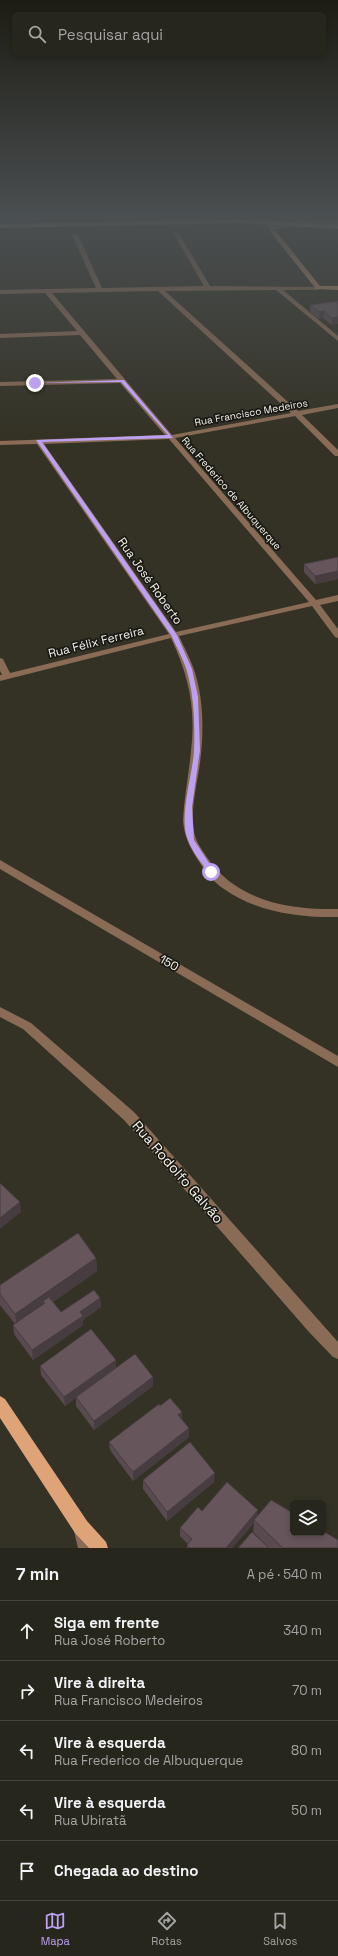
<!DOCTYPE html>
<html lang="pt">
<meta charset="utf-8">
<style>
body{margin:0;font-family:"Space Grotesk",sans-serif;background:#333229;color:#f1f3f6}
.controls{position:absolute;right:12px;bottom:12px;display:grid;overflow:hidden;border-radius:6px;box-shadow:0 2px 6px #0003}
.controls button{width:36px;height:36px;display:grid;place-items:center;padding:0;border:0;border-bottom:1px solid #43433b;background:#27261c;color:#f1f3f6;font:20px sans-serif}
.stop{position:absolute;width:12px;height:12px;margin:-9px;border:3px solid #bca0f2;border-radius:50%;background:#fff}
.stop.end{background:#bca0f2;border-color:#fff;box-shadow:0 1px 4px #0008}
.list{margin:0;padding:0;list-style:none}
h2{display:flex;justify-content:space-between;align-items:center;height:52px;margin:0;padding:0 16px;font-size:17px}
h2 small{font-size:13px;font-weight:400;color:#a4a5a3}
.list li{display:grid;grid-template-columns:26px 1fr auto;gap:12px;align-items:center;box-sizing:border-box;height:60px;padding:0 16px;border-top:1px solid #43433b}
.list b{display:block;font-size:15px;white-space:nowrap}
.list p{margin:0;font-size:13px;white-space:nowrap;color:#a4a5a3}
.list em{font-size:13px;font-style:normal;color:#a4a5a3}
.icon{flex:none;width:22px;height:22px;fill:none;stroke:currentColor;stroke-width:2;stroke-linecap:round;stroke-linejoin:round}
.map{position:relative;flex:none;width:338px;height:1548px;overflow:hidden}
.search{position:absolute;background:#27261c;box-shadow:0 2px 6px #0003;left:12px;right:12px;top:12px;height:44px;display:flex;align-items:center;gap:10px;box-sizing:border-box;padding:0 14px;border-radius:6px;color:#a4a5a3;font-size:15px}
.sheet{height:352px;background:#27261c}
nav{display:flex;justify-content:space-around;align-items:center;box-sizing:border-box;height:56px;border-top:1px solid #43433b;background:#27261c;font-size:11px;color:#a4a5a3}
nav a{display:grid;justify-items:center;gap:2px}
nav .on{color:#bca0f2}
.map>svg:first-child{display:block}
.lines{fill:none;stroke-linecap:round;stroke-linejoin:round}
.lane{fill:#896b56;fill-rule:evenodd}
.street{fill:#896b56;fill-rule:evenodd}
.secondary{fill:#b98b69;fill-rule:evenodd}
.primary{fill:#dfa378;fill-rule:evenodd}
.highway{fill:#f7bd94;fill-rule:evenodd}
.wall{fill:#584a4e}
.shaded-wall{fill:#473c40}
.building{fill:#66565b;stroke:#473c40}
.route{fill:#bca0f2}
.labels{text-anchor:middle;stroke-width:3.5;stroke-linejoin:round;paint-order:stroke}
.far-street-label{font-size:10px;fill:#f4f3eb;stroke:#1a1914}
.street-label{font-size:12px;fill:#f4f3eb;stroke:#1a1914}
.near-street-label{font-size:14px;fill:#f4f3eb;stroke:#1a1914}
</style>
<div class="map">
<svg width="338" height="1548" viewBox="0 0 338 1548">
<rect width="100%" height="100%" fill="#343225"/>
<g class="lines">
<g class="lane">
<path d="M307,224L310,226L309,227L279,229L272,232L269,230L278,225Z"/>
<path d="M0,860L338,1056V1067L0,869Z"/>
</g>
<g class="street">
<path d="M176,231L179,233L210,286L320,287L321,288L318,290H283L338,336V341L276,290L165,291L298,411L338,404V408L302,415L338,450V456H335L295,416L175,438L316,600L338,595V601L320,605L338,629V638L335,637L312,606L179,636C184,647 189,656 193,667C204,697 204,732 200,763C197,785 190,810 194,832C196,842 201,848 206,856C236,901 288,910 338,909V917C300,918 256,912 224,889C213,882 205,871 198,860C189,846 184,836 183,820C184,797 189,774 191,751C196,708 189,677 171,638L0,681V675H2L0,671V658L3,659L10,673L169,634L37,444L0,445V441L165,435L120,383L0,386V382L117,379L80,335L0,338V334L77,331L45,293L0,294V290L96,288L72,235L75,233L78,235L102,288L204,286L173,233ZM158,291L291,413L172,435L52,293ZM169,439L309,602L176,632L44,444Z"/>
<path d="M0,1007L31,1023L134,1112L338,1342V1359L333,1357L309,1332L124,1120L23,1029L0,1017Z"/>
<path d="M82,1523L88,1525L94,1548H78L74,1531L76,1525Z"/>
</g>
<g class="secondary">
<path d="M267,218H273L272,221L275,230L320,286H338V290L316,289L269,230L266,221Z"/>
<path d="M290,218H296L302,221H338V225H301Z"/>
</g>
<path class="primary" d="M0,1396L5,1399L87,1521L106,1542L108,1548H89L75,1533L0,1418Z"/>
<path class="highway" d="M241,219L338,225V229L241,223L0,228V224Z"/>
</g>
<g class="wall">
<path d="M338,301L332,325L323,318L319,319L310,312V305Z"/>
<path d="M338,557V579L315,584L304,572V564Z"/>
<path d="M96,1258L97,1271L53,1302L61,1312L100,1298L101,1307L83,1320V1325L33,1360L14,1334L13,1325L15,1324L0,1305V1285Z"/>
<path d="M116,1360V1368L153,1386L94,1430L76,1406V1398L65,1406L41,1375L40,1366Z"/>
<path d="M160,1406L182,1419L189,1437L133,1481L110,1450L109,1442Z"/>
<path d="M143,1480L214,1482L167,1521L143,1489Z"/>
<path d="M202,1511L257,1516L338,1548H269L253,1532L254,1523L232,1548H187V1545L188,1544L180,1536V1528Z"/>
</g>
<g class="shaded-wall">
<path d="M324,311L323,318L319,319V312Z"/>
<path d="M338,317V324L332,325V318Z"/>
<path d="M338,571V579L315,584V576Z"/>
<path d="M20,1202L21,1212L0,1229V1218Z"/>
<path d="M96,1258L97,1271L46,1307L45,1303L43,1301L44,1308L17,1327L15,1314Z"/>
<path d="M100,1298L101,1307L83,1320V1325L33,1360L32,1350L80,1312Z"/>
<path d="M116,1360V1369L76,1397V1398L65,1406L64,1397Z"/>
<path d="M153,1377V1386L94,1430V1421Z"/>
<path d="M182,1412V1421L178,1415Z"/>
<path d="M189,1428V1437L133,1481V1472Z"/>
<path d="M215,1473L214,1482L167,1521V1512Z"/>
<path d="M258,1510L257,1519L254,1520V1523L232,1548H226Z"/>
</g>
<g class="building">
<path d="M338,301V317L332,318L324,311L319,312L310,305Z"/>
<path d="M338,557V571L315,576L304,564Z"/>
<path d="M0,1183L20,1202L0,1218Z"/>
<path d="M78,1233L96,1258L15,1314L0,1294V1285Z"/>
<path d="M94,1290L100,1298L80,1312L83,1316L32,1350L13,1325L45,1303L43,1301L49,1297L61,1312Z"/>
<path d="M91,1329L116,1360L64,1397L40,1366Z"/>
<path d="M135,1354L153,1377L94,1421L76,1397Z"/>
<path d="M170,1398L182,1412L178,1415L189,1428L133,1472L109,1442L159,1404L160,1406Z"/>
<path d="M190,1442L215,1473L167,1512L143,1480Z"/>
<path d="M227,1482L258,1510L226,1548H190L187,1545L192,1539L180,1528L198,1507L202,1511Z"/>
<path d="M271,1500L293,1513V1533H323V1531L338,1540V1548H283L254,1520Z"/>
<path d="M252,1532L269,1548H238Z"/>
</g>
<linearGradient id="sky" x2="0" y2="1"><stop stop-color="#1d1c14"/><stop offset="0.5" stop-color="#4a4f51"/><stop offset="1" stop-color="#4a4f51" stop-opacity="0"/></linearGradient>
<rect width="338" height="435" fill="url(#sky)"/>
<path class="route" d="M124,380L173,438L42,442L177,635L192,669L198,697L200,750L192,807L194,840L215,872L211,874H209C202,863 192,852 188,840C178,818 193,774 194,750C195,724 194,693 186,668C182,657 176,646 171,635L36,440L168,435L121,382L33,383Z"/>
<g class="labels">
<g class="far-street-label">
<text transform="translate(251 412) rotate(-10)" y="4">Rua Francisco Medeiros</text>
<text transform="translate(232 493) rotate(49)" y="4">Rua Frederico de Albuquerque</text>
</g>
<g class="street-label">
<text transform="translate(150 581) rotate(55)" y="4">Rua José Roberto</text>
<text transform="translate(96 642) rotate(-14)" y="4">Rua Félix Ferreira</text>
<text transform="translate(169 963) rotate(30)" y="4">150</text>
</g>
<g class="near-street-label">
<text transform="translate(178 1172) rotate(49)" y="5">Rua Rodolfo Galvão</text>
</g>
</g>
</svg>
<div class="controls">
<button><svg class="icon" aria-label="layers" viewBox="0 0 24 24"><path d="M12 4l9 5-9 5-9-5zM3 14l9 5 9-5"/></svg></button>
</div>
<div class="stop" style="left:211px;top:872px"></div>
<div class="stop end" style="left:35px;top:383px"></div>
<div class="search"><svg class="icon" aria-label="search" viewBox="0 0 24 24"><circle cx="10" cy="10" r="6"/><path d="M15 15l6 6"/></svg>Pesquisar aqui</div>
</div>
<section class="sheet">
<h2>7 min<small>A pé · 540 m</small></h2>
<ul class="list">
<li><svg class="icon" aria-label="ahead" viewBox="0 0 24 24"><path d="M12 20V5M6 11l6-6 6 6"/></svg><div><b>Siga em frente</b><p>Rua José Roberto</p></div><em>340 m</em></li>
<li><svg class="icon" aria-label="right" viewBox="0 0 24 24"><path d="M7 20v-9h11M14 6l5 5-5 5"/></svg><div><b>Vire à direita</b><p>Rua Francisco Medeiros</p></div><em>70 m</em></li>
<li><svg class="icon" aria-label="left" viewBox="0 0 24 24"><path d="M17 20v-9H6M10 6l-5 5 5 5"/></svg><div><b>Vire à esquerda</b><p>Rua Frederico de Albuquerque</p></div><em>80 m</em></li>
<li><svg class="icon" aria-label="left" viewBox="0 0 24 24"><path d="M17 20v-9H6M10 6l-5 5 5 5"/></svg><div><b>Vire à esquerda</b><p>Rua Ubiratã</p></div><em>50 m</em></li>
<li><svg class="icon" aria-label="arrive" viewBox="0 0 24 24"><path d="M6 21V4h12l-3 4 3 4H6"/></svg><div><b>Chegada ao destino</b></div></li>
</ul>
</section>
<nav>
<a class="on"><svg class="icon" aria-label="map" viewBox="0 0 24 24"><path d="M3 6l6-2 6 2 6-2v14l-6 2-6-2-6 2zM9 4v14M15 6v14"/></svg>Mapa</a>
<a><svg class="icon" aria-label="directions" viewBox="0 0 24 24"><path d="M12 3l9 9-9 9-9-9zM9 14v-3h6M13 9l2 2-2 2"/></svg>Rotas</a>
<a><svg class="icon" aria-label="saved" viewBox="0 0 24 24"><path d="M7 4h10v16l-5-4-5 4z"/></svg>Salvos</a>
</nav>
